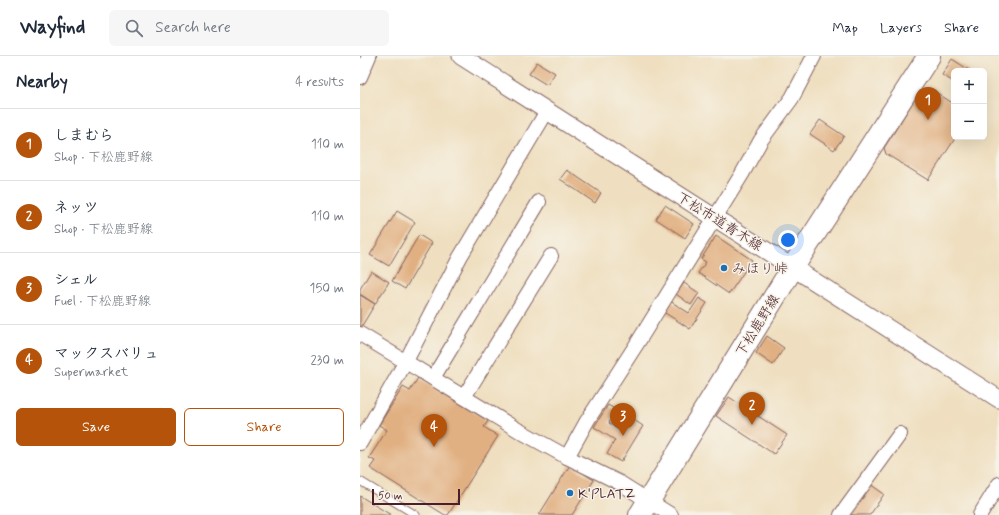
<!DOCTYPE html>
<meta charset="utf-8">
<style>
body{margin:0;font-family:Mynerve,"Klee One",sans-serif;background:#f6f6f7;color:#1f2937}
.controls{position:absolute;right:12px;top:12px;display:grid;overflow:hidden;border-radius:6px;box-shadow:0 4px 16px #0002}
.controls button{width:36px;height:36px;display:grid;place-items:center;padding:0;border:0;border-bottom:1px solid #e0e1e3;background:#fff;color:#1f2937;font:20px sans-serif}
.scale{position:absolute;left:12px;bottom:10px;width:88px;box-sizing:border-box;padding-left:4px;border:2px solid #4a1f2b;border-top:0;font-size:11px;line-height:14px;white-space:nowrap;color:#4a1f2b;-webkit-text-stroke:3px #f7f3e8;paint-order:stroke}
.you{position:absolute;left:428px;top:184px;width:14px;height:14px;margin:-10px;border:3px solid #fff;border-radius:50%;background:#1a73e8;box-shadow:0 0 0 6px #1a73e833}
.badge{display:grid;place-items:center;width:26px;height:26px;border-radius:50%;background:#b45309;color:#fff;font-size:13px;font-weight:700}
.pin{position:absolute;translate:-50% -33px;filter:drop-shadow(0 1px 2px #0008)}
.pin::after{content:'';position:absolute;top:21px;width:14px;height:12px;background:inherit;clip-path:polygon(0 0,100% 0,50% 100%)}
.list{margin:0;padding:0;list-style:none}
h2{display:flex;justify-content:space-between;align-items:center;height:52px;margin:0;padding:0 16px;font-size:17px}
h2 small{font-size:13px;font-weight:400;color:#747a83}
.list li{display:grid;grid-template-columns:26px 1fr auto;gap:12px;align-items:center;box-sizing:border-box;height:72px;padding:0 16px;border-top:1px solid #e0e1e3}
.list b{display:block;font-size:15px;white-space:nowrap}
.list p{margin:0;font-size:13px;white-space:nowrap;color:#747a83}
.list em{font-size:13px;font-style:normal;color:#747a83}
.actions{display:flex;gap:8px;padding:12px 16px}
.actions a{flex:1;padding:9px 0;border:1px solid #b45309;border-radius:6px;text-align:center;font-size:14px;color:#b45309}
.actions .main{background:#b45309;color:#fff}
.icon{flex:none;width:22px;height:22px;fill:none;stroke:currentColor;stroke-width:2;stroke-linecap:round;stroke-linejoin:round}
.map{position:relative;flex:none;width:639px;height:459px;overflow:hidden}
header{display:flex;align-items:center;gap:24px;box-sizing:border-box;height:56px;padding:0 20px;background:#fff;border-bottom:1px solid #e0e1e3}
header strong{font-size:19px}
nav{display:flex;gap:22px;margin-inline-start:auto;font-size:14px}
.search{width:280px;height:36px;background:#f6f6f7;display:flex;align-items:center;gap:10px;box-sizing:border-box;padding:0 14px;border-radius:6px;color:#747a83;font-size:15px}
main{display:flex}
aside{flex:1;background:#fff}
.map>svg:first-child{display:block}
.building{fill:#e1b082}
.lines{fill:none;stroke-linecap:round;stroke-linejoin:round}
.service-casing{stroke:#84625f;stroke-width:9}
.minor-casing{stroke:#84625f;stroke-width:16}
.tertiary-casing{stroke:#84625f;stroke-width:19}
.primary-casing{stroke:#84625f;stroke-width:24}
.service{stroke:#fff;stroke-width:7}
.minor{stroke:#fff;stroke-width:14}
.tertiary{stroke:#fff;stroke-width:17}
.primary{stroke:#fff;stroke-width:22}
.poi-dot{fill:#1f6fb2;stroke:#f7f3e8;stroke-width:1.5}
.labels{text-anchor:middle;stroke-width:3;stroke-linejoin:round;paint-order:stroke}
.street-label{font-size:14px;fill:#4a1f2b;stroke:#f7f3e8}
.poi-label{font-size:14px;fill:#4a1f2b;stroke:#f7f3e8;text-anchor:start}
</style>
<header>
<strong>Wayfind</strong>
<div class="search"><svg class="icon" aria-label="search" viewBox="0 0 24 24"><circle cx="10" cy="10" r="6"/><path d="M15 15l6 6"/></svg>Search here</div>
<nav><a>Map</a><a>Layers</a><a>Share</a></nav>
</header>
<main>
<aside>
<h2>Nearby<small>4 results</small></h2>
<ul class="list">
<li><span class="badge">1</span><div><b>しまむら</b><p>Shop · 下松鹿野線</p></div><em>110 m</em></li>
<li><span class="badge">2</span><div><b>ネッツ</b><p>Shop · 下松鹿野線</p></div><em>110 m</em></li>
<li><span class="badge">3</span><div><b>シェル</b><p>Fuel · 下松鹿野線</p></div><em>150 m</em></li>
<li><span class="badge">4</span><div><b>マックスバリュ</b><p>Supermarket</p></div><em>230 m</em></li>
</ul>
<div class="actions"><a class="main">Save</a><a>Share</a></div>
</aside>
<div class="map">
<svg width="639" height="459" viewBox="0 0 639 459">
<rect width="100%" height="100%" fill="#f7f3e8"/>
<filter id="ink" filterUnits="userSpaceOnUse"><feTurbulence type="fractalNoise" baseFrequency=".025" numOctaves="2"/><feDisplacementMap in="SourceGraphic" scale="8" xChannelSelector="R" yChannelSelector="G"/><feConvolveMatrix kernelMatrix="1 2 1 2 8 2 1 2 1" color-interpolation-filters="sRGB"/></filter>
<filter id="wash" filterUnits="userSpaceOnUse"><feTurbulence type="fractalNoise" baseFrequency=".012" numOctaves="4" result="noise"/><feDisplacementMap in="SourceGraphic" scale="16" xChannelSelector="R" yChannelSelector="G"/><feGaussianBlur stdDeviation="0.9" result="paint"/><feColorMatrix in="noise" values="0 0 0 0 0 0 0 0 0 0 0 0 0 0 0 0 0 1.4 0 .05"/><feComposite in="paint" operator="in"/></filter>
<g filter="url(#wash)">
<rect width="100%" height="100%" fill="#efdfc0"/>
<g id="blocks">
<g class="building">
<path d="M592,3L611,15H594V26L582,19Z"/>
<path d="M177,6L195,17L187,29L169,18Z"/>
<path d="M571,33L594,48V81H596L568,124L526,98L524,92L560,35L567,40Z"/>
<path d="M460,64L484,80L474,94L450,78Z"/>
<path d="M207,114L241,137L235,147L200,123Z"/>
<path d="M305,149L334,168L325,182L296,163Z"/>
<path d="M37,155L55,166L29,210L10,199Z"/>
<path d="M59,179L72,187L45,233L32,225Z"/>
<path d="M356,180L392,204L369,238L338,217L346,206L341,203Z"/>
<path d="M11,215L29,226L15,248L0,238V233Z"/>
<path d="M324,227L339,237L331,249L316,238Z"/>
<path d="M0,239L15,248L0,273Z"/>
<path d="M339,242L347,247L330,273L302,255L310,245L329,257Z"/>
<path d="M407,280L424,292L413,309L396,297Z"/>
<path d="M58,322L128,365L124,371L138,380L88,459H85L10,412L15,405L9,402L27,374L19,369L43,331L50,335Z"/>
<path d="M369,341L427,379L414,398L356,360Z"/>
<path d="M248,349L256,354L249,367L262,376L271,362L283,370L261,406L247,398L255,384L234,371Z"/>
<path d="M210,409L234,424L212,459H179Z"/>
<path d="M510,428L524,438L510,459H489Z"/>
<path d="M0,440L31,459H0Z"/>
</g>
</g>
</g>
<g filter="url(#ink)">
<use href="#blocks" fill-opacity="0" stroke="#84625f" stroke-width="1"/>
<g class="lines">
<g class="service-casing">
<path id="service" d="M0,425L56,459"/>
</g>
<g class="minor-casing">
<g id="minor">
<path d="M0,21L9,0"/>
<path d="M0,278L158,374L207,401L260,427L311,459"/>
<path d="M73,322L179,146"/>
<path d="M104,341L191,200"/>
<path d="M0,387L46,305L100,201L187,55"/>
<path d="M207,401L227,365L278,286L382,118L401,84L432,42L454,0"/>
<path d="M481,459L540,378"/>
<path d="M620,459L639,428"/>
</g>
</g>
<g class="tertiary-casing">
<path id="tertiary" d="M101,0L639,343"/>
</g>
<g class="primary-casing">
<path id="primary" d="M280,459L433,211L569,0"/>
</g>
<use href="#service" class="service"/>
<use href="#minor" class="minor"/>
<use href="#tertiary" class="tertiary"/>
<use href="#primary" class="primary"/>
</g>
</g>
<g class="poi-dot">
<circle cx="364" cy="212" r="4"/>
<circle cx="210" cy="437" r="4"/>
</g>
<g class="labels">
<g class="street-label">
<text transform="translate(360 165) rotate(32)" y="5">下松市道青木線</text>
<text transform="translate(397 269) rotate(-58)" y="5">下松鹿野線</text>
</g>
<g class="poi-label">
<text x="372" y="217">みほり峠</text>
<text x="218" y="442">K'PLATZ</text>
</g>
</g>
</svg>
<div class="controls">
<button>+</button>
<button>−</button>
</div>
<div class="scale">50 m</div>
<div class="you"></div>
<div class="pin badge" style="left:568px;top:64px">1</div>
<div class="pin badge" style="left:392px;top:369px">2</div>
<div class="pin badge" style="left:263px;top:380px">3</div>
<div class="pin badge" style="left:74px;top:391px">4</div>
</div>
</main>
